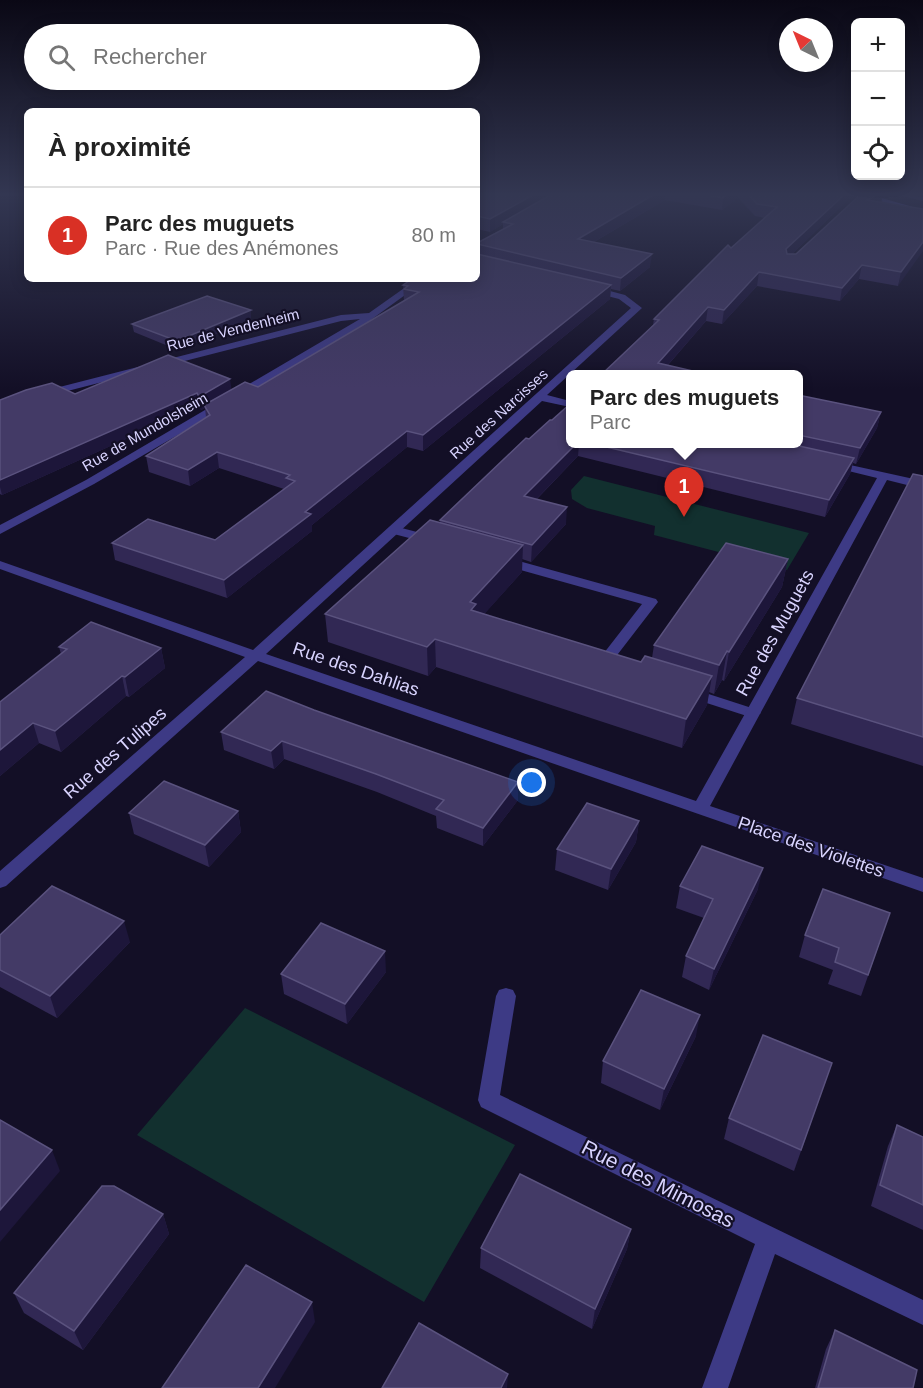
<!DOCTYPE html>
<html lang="fr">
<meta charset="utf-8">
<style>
body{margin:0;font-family:Helvetica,sans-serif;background:#f2f2f2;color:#222}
.controls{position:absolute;right:18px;top:18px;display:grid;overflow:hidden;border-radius:9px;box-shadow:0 3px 15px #0003}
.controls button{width:54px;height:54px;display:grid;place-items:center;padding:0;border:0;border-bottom:2px solid #e0e0e0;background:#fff;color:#222;font:30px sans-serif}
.compass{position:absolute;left:779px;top:18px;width:54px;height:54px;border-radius:50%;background:#fff;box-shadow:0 3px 15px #0003;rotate:317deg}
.you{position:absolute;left:532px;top:783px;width:21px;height:21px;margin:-15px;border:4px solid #fff;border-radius:50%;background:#1a73e8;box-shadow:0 0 0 9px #1a73e833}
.badge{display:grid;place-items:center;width:39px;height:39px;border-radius:50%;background:#d93025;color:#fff;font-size:20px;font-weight:700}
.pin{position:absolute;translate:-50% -50px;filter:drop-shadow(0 2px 3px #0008)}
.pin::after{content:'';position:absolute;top:32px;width:21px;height:18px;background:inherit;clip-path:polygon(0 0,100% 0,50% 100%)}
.popup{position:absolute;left:566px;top:370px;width:237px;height:78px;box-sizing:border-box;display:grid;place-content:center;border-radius:9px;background:#fff;filter:drop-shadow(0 2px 4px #0005);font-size:20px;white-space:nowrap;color:#767676}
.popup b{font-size:22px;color:#222}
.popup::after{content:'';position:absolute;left:50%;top:100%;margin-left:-12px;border:12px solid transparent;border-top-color:#fff}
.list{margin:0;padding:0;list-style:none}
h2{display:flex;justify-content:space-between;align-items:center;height:78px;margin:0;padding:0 24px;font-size:26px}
h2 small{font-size:20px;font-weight:400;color:#767676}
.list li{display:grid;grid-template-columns:39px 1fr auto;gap:18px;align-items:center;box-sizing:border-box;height:96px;padding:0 24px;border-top:2px solid #e0e0e0}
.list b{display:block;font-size:22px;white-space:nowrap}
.list p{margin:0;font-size:20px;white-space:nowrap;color:#767676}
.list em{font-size:20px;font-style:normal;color:#767676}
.icon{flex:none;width:33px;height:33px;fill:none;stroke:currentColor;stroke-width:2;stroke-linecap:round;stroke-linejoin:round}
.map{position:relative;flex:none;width:923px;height:1388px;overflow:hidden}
.search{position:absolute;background:#fff;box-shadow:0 3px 15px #0003;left:24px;top:24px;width:456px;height:66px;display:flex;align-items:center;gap:15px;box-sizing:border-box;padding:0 21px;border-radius:33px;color:#767676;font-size:22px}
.panel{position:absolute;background:#fff;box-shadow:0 3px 15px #0003;left:24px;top:108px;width:456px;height:174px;border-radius:9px}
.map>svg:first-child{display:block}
.green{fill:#12302f}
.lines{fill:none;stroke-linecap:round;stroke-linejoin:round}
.service{fill:#3d3a85;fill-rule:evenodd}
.minor{fill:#3d3a85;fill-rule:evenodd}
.secondary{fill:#6f6bff;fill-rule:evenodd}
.wall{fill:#312854}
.shaded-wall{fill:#1d163a}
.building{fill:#433a66;stroke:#5a527e;stroke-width:1.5}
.labels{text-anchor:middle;stroke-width:4.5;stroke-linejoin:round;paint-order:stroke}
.far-street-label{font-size:15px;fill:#d9d4ff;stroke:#130f26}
.street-label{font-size:18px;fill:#d9d4ff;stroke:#130f26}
.near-street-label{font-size:21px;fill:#d9d4ff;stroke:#130f26}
</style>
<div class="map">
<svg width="923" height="1388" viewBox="0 0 923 1388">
<rect width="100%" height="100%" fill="#130f26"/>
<g class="green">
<path d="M584,476L809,533L787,570L654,535L655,526L587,508L572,499L571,490Z"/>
<path d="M245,1008L515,1145L424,1302L137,1135Z"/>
</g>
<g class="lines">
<g class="service">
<path d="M394,526L436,537L438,540L432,544L390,533L388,530L390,527Z"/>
<path d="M504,557L656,599L658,602L611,663L614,666L612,669L597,668L595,665L597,662L642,604L499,564L498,561Z"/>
<path d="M690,688L758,710L761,713L753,718L685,696L683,693L685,690Z"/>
</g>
<g class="minor">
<path d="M902,194L923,197V201L902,196Z"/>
<path d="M417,279H427L357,330L94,484L0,534V525L86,480L360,319L341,321L44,397L39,394L40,392L341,315L369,313Z"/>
<path d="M591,286L625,295L642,308L547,395L570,401V407L542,401L266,654L696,801L877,478L828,466V462L832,461L923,481V489L887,480L710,806L923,878V892L258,661L6,886L0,888V871L245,657L0,569V561L253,650L631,308L619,299L588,291V287Z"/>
<path d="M506,988L513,990L516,996L500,1095L923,1300V1325L775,1254L728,1388H702L755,1244L481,1107L478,1100L496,996L499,990Z"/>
</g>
<path class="secondary" d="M856,194H868L923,210V214Z"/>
</g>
<g class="wall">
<path d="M477,194H854L792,254H796L861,194H897L890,198L882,196L881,202L923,209L898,286L859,279L840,301L757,286L722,324L706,321L668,365L601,375L653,325L654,319L731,248L765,218L755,216L738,198L722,210L665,200L594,242L650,267L620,291L611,289L610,299L423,451L407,447L312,525V531L227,598L115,560L112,543L215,540L284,489L219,468L190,486L149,472L146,456L206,417L205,408L201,410L199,406L2,495L0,494V400L75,394L232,389L258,387L404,301L403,285L477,279V243L503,229V224L490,232L477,229Z"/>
<path d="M251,310V319L178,350L134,332L132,324Z"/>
<path d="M798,395L881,412L877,428L856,464L853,463L850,474L825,517L578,456L537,499L566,524L531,562L522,559V572L484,614L641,662L652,658L654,645L788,559L782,587L724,681L722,680L714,694L709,692L707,705L682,748L436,667L428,676L328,642L325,614L440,523V520L529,439L552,420L570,444H798Z"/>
<path d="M923,476V766L791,724L797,698Z"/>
<path d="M59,647L161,648L165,668L129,697L126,696L61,752L39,743L0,776V702L61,654Z"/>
<path d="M266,691L518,800L483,846L437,828L436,816L377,792L284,759L274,769L224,750L221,732Z"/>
<path d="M238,811L241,832L209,867L134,834L129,813Z"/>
<path d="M639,821L636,842L608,890L555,870L557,849Z"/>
<path d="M680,886L758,889L709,990L682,977L686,956L704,918L676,908Z"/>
<path d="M890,913L861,996L828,984L833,970L799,957L805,935Z"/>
<path d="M0,935L130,942L57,1018L0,987Z"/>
<path d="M386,972L347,1024L284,994L281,974Z"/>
<path d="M696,1036L660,1110L601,1083L603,1061Z"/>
<path d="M832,1063L794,1171L724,1139L729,1118Z"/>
<path d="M897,1125L923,1137V1230L871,1206L888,1146Z"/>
<path d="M163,1214L169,1234L83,1350L24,1313L14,1293Z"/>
<path d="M631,1229L627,1249L592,1329L480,1268L481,1248Z"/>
<path d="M835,1330L913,1388H815L826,1349Z"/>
</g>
<g class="shaded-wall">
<path d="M535,194H556L503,222V224L490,232V219Z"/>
<path d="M655,194H665V200L577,252L578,239Z"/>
<path d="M728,194H738V198L722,210L723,198Z"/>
<path d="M845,194H854L784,262L786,249Z"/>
<path d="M878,194H883L881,204L867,200Z"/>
<path d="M891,194H897L890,198Z"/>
<path d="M923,242V251L898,286L901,272Z"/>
<path d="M652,254L650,267L620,291L621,278Z"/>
<path d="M862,265L859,279L840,301L842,288Z"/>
<path d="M759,272L757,286L722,324L724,310Z"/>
<path d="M611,285L610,299L423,451V435Z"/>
<path d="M708,307L706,321L659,375L658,363Z"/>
<path d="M251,310V319L178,350L177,341Z"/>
<path d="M230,379L232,392L204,405L205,408L201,410L199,397Z"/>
<path d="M197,393L199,406L2,495L0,487V480Z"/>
<path d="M881,412L877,428L856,464L860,448Z"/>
<path d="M407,431V447L312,525V531L227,598L224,580L305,512Z"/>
<path d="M576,444H579L578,456L524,512V496Z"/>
<path d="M217,452L219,468L190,486L188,470Z"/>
<path d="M854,458L850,474L825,517L829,500Z"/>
<path d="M567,507L566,524L531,562L532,545Z"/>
<path d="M523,545L522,572L470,630V602Z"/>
<path d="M788,559L782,587L724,681L729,652Z"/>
<path d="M435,639L436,667L428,676L427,647Z"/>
<path d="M161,648L165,668L129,697L125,677Z"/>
<path d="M727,651L722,680L714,694L719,665Z"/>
<path d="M122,676L126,696L61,752L55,731Z"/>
<path d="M712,676L707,705L682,748L686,719Z"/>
<path d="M33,723L39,743L0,776V750Z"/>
<path d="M282,741L284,759L274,769L271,751Z"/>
<path d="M518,782V800L483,846V828Z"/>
<path d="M238,811L241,832L209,867L205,845Z"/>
<path d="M639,821L636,842L608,890L611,869Z"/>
<path d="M763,868L758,889L709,990L714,969Z"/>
<path d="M124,921L130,942L57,1018L50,996Z"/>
<path d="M385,951L386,972L347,1024L345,1004Z"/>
<path d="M700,1015L696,1036L660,1110L664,1089Z"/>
<path d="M52,1150L60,1171L0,1242V1210Z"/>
<path d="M163,1214L169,1234L83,1350L74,1331Z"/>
<path d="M631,1229L627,1249L592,1329L595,1309Z"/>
<path d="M312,1302L315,1322L275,1388H258Z"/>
<path d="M508,1374L507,1388H501Z"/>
</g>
<g class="building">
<path d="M477,194H535L490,219L477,216Z"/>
<path d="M552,194H655L578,239L652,254L621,278L477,244V243L513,224L503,222Z"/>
<path d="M702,194H728L723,198Z"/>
<path d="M748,194H845L786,249L787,254H796L861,194H878L867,200L923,209V242L901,272L862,265L842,288L759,272L724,310L708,307L658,363L710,375H601L659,320L654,319L728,245L731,248L777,207L757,204Z"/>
<path d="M477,254L611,285L423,435L407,431L305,512L311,514L224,580L112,543L148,519L215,540L295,481L286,478L290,475L217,452L188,470L146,456L210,415L204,405L245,382L258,387L419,292L404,289L408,286L403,285L412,279H477Z"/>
<path d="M207,296L251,310L177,341L132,324Z"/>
<path d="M168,355L230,379L199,397L197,393L0,480V400L26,390L52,383L75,394Z"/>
<path d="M798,395L881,412L860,448L798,435Z"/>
<path d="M570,404V444H576L524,496L567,507L532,545L440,520L526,438L529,439L550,420H552Z"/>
<path d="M594,444H790L854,458L829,500Z"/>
<path d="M913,474L923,476V737L797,698Z"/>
<path d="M430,520L523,545L470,602L476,604L471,610L641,662L645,656L712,676L686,719L435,639L427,647L325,614Z"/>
<path d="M726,543L788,559L729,652L727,651L719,665L654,645Z"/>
<path d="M91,622L161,648L125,677L122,676L55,731L33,723L0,750V702L67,649L59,647Z"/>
<path d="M266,691L314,710L518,782L483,828L436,809L444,800L376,774L282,741L271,751L221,732Z"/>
<path d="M164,781L238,811L205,845L129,813Z"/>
<path d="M587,803L639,821L611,869L557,849Z"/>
<path d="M702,846L763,868L714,969L686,956L713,899L680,886Z"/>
<path d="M52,886L124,921L50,996L0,970V935Z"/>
<path d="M823,889L890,913L868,975L835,962L839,948L805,935Z"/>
<path d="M321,923L385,951L345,1004L281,974Z"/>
<path d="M641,990L700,1015L664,1089L603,1061Z"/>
<path d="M763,1035L832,1063L801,1150L729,1118Z"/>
<path d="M0,1120L52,1150L0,1210Z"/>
<path d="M897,1125L923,1137V1205L880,1185Z"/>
<path d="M520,1174L631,1229L595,1309L481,1248Z"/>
<path d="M102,1186H114L163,1214L74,1331L14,1293Z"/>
<path d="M246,1265L312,1302L258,1388H162Z"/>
<path d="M419,1323L508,1374L501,1388H382Z"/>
<path d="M835,1330L917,1370L913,1388H818Z"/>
</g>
<linearGradient id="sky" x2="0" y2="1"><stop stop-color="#0a0815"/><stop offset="0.5" stop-color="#333752"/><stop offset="1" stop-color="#333752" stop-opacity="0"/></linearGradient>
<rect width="923" height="389" fill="url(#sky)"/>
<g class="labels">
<g class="far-street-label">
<text transform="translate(233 330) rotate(-14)" y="5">Rue de Vendenheim</text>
<text transform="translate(499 414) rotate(-42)" y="5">Rue des Narcisses</text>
<text transform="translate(145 432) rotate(-30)" y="5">Rue de Mundolsheim</text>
</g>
<g class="street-label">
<text transform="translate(775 633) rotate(-61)" y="6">Rue des Muguets</text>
<text transform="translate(356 669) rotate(19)" y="6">Rue des Dahlias</text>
<text transform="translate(115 753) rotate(-41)" y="6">Rue des Tulipes</text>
<text transform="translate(811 847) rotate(19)" y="6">Place des Violettes</text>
</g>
<g class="near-street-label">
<text transform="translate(658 1184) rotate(27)" y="7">Rue des Mimosas</text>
</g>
</g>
</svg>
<div class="controls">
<button>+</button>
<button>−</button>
<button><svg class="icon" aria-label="locate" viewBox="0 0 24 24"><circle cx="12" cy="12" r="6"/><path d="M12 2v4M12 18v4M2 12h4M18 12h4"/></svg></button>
</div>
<svg class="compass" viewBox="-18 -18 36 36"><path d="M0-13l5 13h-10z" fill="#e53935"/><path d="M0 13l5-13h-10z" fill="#767676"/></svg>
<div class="you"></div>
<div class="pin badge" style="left:684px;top:517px">1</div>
<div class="popup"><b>Parc des muguets</b>Parc</div>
<div class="search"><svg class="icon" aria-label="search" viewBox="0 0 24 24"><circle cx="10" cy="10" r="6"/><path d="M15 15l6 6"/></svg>Rechercher</div>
<section class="panel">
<h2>À proximité<small></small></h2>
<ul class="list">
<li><span class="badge">1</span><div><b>Parc des muguets</b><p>Parc · Rue des Anémones</p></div><em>80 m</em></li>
</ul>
</section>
</div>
